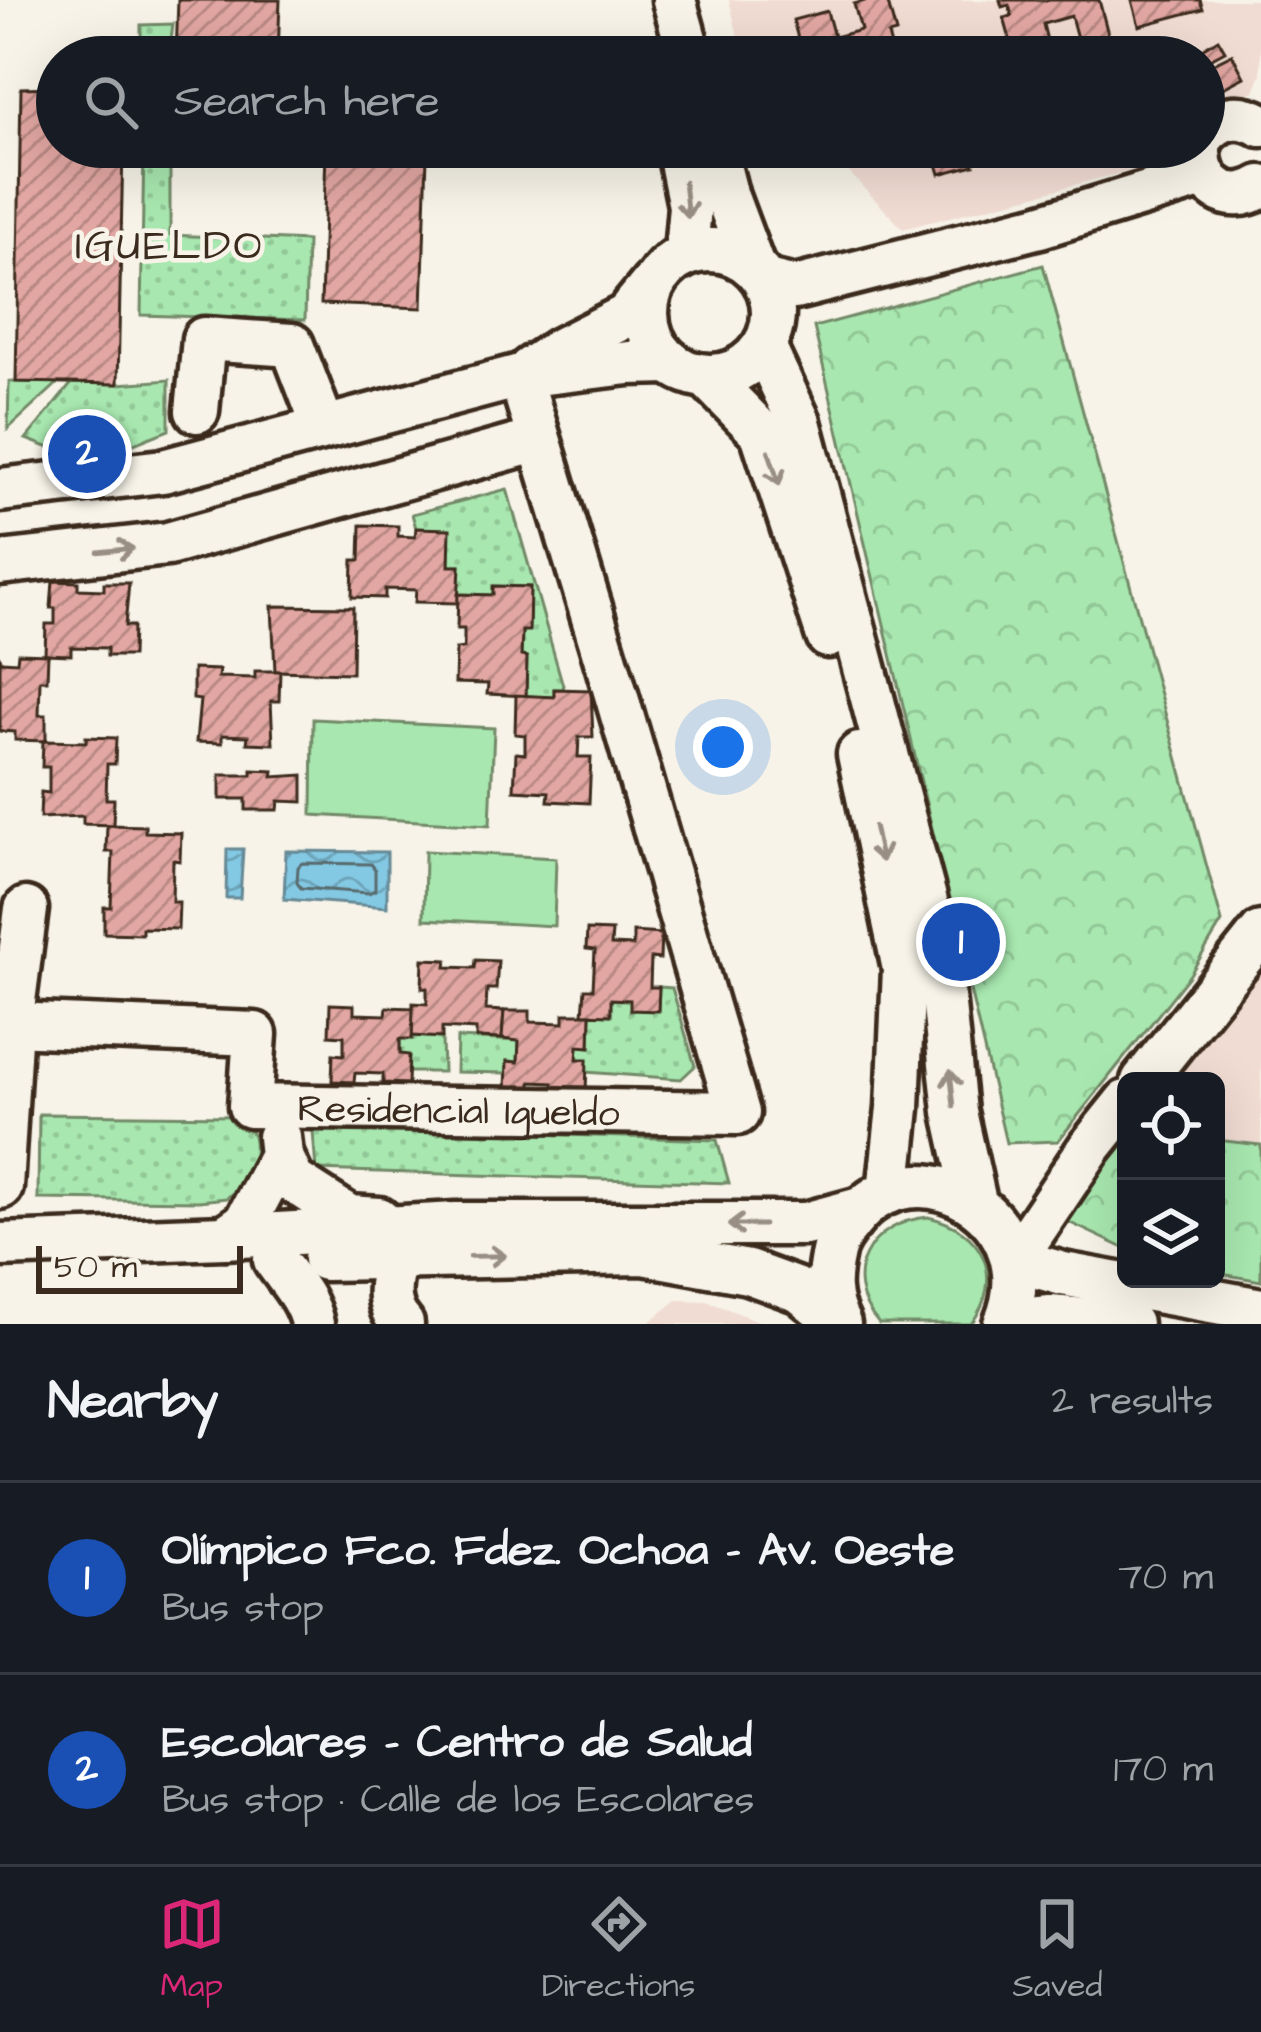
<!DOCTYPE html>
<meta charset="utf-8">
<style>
body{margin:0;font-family:"Architects Daughter",sans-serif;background:#242831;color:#f1f3f6}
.controls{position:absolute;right:36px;bottom:36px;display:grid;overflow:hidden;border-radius:18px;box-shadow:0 12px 48px #0002}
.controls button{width:108px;height:108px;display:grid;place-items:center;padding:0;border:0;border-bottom:3px solid #363941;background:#171b24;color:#f1f3f6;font:60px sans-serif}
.scale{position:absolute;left:36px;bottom:30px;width:207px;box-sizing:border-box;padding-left:12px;border:6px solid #3b2a1e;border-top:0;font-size:33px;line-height:42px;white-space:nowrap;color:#3b2a1e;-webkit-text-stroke:9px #f7f3e8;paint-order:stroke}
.you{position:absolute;left:723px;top:747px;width:42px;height:42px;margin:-30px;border:9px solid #fff;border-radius:50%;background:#1a73e8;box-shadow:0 0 0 18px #1a73e833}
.badge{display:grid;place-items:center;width:78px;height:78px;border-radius:50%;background:#db2777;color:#fff;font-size:39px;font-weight:700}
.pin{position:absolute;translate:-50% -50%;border:6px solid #fff;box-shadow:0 3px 12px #0006}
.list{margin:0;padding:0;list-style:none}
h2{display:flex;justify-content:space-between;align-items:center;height:156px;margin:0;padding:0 48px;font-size:51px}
h2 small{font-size:39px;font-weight:400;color:#9ea1a6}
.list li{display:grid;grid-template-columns:78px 1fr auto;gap:36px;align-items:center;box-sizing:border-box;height:192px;padding:0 48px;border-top:3px solid #363941}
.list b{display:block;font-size:45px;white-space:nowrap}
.list p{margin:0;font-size:39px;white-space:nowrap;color:#9ea1a6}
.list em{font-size:39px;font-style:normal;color:#9ea1a6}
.icon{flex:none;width:66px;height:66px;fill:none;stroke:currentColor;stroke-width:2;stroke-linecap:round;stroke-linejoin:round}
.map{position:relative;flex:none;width:1261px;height:1324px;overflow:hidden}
.search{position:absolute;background:#171b24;box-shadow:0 12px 48px #0002;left:36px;right:36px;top:36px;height:132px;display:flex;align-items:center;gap:30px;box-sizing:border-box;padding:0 42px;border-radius:66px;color:#9ea1a6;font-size:45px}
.sheet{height:540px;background:#171b24}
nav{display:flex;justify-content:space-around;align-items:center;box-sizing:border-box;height:168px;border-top:3px solid #363941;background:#171b24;font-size:33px;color:#9ea1a6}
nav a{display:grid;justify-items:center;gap:6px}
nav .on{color:#db2777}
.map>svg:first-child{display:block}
.built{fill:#f1dcd3}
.grass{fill:url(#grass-dots);stroke:#728967;stroke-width:3}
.forest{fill:url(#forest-crowns);stroke:#728967;stroke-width:3}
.garden{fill:#a8e8b0;stroke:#728967;stroke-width:3}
.water{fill:url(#water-waves);stroke:#668995;stroke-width:3}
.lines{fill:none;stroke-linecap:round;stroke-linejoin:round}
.shore{stroke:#586a6d;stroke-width:3}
.building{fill:url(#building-hatch);stroke:#3b2a1e;stroke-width:3}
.minor-casing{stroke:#3b2a1e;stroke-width:51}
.minor{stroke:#f7f3e8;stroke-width:42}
.oneway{stroke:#998e83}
.labels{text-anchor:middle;stroke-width:9;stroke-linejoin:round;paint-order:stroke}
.street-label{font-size:39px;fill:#3b2a1e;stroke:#f7f3e8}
.neighbourhood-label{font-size:42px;letter-spacing:3px;fill:#3b2a1e;stroke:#f7f3e8}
</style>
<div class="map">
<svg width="1261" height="1324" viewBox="0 0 1261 1324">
<defs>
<pattern id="grass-dots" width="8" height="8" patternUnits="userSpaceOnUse" patternTransform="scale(3)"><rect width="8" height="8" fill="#a8e8b0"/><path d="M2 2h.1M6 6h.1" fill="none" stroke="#92c797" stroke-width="1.8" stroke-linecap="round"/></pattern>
<pattern id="forest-crowns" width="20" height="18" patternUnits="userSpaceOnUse" patternTransform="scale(3)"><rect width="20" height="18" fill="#a8e8b0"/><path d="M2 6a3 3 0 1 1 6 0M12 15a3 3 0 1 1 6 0" fill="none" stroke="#92c797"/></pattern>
<pattern id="water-waves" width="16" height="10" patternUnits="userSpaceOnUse" patternTransform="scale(3)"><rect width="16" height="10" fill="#83c9e4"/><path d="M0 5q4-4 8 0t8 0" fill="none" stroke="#6ca3b8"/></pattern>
<pattern id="building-hatch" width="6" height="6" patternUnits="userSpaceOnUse" patternTransform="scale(3)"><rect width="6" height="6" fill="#e2a7a2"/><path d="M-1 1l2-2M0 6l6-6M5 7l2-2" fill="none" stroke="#b88883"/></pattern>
</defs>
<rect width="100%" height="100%" fill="#f7f3e8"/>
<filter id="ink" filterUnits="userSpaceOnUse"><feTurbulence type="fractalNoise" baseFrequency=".00833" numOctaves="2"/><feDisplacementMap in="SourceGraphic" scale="24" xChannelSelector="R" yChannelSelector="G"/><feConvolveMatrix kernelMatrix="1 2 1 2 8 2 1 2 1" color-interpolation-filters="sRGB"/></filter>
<g filter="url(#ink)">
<g class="built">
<path d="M729,0H1261V74L1254,91L1204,118V57H743Z"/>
<path d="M825,147H1185L1179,158L903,229Z"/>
<path d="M1261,954V1145L1216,1140V1081H1162Z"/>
<path d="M677,1300L707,1301L766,1324H647Z"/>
</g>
<g class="grass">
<path d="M173,24L169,57H149L141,48V25Z"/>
<path d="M144,147H170V235L307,241L305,320L141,315Z"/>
<path d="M169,380V430L111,453L65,454L26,439L72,383L118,384Z"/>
<path d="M9,382H59L8,429Z"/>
<path d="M507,489L564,689H554V697L526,696L527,657L521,656L522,631L529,630L530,587L494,586L493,595L458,594L460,566H449V530L416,528L412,514Z"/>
<path d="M659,987L672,988L695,1066L681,1079L586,1072L587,1060L577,1059L578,1046H590L591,1014L610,1015L611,999L630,1000L658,1011Z"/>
<path d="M412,1036L442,1038L443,1072H408L400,1054V1039Z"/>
<path d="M457,1038L519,1041L518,1062H507V1073L456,1072Z"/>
<path d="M39,1114L234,1116C261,1132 254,1145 253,1173L227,1198L199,1201L38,1199Z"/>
<path d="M320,1127L717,1140L729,1183L316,1170L313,1131Z"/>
</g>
<g class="forest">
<path d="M1043,265L1222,922L1189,976L1058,1141L1006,1143L814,327Z"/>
<path d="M1126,1131V1249L1064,1220Z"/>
<path d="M1216,1140L1261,1145V1281L1216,1273Z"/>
</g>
<g class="garden">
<path d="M313,719L494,728L490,825L312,815Z"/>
<path d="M425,851L556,858L554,926L424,919Z"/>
<path d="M928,1217C983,1229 1006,1277 971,1324H879C837,1276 870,1222 928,1217Z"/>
</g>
<g class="water">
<path d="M227,849H243L240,898H226Z"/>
<path d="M286,851L387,852V907L284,899Z"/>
</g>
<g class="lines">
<path class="shore" d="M302,863L371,864L375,869V890L369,893L301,888L297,883L298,867Z"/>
</g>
<g class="building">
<path d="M178,0H280L278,57H176Z"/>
<path d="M868,0H887L896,33L888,35L892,50L900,48L903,57H803L793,20L827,11L834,37L861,30L854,4Z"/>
<path d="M1000,0H1099L1108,34L1078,42L1071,16L1043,24L1049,49L1015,57L1004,18L1012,16L1009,5L1002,7Z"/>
<path d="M1132,0H1200L1203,9L1139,26Z"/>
<path d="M1218,39L1225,51L1204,62V57H1189Z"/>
<path d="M1232,54L1244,77L1204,98V68Z"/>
<path d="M57,87V147H123L118,384L16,382L21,88Z"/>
<path d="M932,147H969L974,165L940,174Z"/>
<path d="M1000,147H1032L1033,149L1002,157Z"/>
<path d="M326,152L427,156L422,308L321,304Z"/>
<path d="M361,525L398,526V536L415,537L416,528L450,529L449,566H460L458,603L415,602L416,590L385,589V598L352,597L353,560H360Z"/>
<path d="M53,581L78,582V589L104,590V583H129L125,626H133L132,656H107V648L71,647V655L45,654L46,624H55V608H51Z"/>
<path d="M493,586L530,587L529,631H522L521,656L527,657L526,696L487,694L488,684L455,683L456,649L464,648V629H457L458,594L493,595Z"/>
<path d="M272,606L353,607L352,673L275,671Z"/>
<path d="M18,653L48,654L47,680H40L39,715H46V741L15,740V732L0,731V658L2,661L17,662Z"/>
<path d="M193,669L219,670L218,677L255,678V671H280L279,701H271L273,744L247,743L248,736L222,735V743L196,742L200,700L193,699Z"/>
<path d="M554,689L591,690L593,737H579L578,757H591L589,803L548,801L549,792L514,790L516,753L525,754V735L515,734L516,695L554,697Z"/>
<path d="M86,737L116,738L115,764H107L106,799H114L113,825L83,824V816L40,818L41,792L49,793V767H42L43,741L86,742Z"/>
<path d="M252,770L274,771L273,777L303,775V802L279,801L278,810H246V799H220V775H252Z"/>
<path d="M107,825L145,826V832L181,833L180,861L173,860L172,902H179L178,929L142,928V934L104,933V907H111L113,852H106Z"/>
<path d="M587,930L612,931L611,945L633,946V932L661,934L660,959L651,958L650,987H659L658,1011L630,1010V1000L611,999V1015L583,1014L585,989H593L595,950L586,949Z"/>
<path d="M423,959L447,960L446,967L475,968L476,960L498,961L496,989H487L486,1010L504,1011L502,1039L476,1038V1030L442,1028V1038L412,1036L413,1003L427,1004V988H422Z"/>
<path d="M330,1004L354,1005V1014L386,1015L387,1007L413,1008L412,1039H400V1054L409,1055L408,1084L383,1083V1074L355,1073L354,1082L332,1081L333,1054L344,1055V1036L329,1035Z"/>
<path d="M504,1011H530V1022L564,1023V1014H591L590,1047L578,1046L577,1059H587L586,1094L553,1093V1083L531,1082V1090H506L507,1061L518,1062L519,1041L502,1039Z"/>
</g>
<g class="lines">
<g class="minor-casing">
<g id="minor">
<path d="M674,0L690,57"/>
<path d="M1204,135C1220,116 1239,113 1261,125"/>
<path d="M678,147L690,206L686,253"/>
<path d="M714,147L727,197L752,264"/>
<path d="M1199,149C1198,186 1229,206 1261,187"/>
<circle cx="710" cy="313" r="63"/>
<path d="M766,281L795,288L1040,226L1203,176"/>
<path d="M764,347L799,422L938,947L955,1112L975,1202"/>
<path d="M530,369L559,350L626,316L653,283"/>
<path d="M706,376L762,433L828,636"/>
<path d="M197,411L204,339L292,345L324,428"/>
<path d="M0,490L163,471L520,376L629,363L670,362"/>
<path d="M0,563L168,544L538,440"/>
<path d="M859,754L904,969L898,1108L889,1192"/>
<path id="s1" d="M11,1024L255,1034L250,1106L738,1113L608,667L520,376"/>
<path d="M1143,1081L1261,933"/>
<path d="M281,1155L293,1181L349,1217L379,1219"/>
<path d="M1,1187L11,1024L26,909"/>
<path d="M225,1237L245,1223L281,1155L279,1137"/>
<path d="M0,1245L225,1237L456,1224H805L860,1209"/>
<path d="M396,1257C389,1281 384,1305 402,1324"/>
<path d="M325,1259L643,1253L748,1272L800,1291L836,1320"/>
<path d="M275,1260C289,1280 308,1300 312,1324"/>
<path d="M1014,1260L1063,1274L1261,1310"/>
<path d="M1014,1260L1090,1147L1126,1102"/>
<path d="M1008,1321L1050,1317L1130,1324"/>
<path d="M839,1324C826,1298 827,1279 833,1252C836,1238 844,1230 852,1220C915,1138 1051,1217 1005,1324"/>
</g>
</g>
<use href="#minor" class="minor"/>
</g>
<defs><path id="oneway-shaft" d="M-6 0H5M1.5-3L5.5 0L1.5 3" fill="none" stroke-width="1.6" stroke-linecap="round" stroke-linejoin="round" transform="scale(3)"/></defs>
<g class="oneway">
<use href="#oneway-shaft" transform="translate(686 200) rotate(84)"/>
<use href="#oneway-shaft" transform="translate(774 468) rotate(72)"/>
<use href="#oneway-shaft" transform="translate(116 550) rotate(-6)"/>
<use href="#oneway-shaft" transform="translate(878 844) rotate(78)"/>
<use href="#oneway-shaft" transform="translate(952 1088) rotate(-96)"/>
<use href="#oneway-shaft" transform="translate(746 1225) rotate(180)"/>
<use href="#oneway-shaft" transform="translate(488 1256) rotate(-1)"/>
</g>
</g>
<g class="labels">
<g class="street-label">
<text dy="14" stroke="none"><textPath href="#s1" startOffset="525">Residencial Igueldo</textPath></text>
</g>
<g class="neighbourhood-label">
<text x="170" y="259">IGUELDO</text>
</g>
</g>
</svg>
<div class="controls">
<button><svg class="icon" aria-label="locate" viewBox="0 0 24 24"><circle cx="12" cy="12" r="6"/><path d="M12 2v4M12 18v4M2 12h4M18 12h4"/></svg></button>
<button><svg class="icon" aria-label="layers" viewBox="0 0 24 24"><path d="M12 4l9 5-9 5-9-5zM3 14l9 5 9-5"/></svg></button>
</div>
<div class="scale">50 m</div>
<div class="you"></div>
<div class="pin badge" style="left:961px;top:942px;background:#1a4fb4">1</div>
<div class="pin badge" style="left:87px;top:454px;background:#1a4fb4">2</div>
<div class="search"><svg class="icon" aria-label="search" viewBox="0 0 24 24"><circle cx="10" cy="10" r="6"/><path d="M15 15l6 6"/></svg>Search here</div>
</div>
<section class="sheet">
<h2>Nearby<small>2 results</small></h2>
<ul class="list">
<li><span class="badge" style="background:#1a4fb4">1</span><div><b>Olímpico Fco. Fdez. Ochoa - Av. Oeste</b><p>Bus stop</p></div><em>70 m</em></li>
<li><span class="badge" style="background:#1a4fb4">2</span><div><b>Escolares - Centro de Salud</b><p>Bus stop · Calle de los Escolares</p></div><em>170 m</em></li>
</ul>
</section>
<nav>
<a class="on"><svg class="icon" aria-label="map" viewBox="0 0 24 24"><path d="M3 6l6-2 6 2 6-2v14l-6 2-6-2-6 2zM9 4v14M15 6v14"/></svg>Map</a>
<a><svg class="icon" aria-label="directions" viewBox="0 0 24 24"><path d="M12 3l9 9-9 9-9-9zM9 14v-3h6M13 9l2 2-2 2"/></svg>Directions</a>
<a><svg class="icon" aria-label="saved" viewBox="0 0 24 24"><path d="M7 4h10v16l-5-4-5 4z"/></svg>Saved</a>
</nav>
